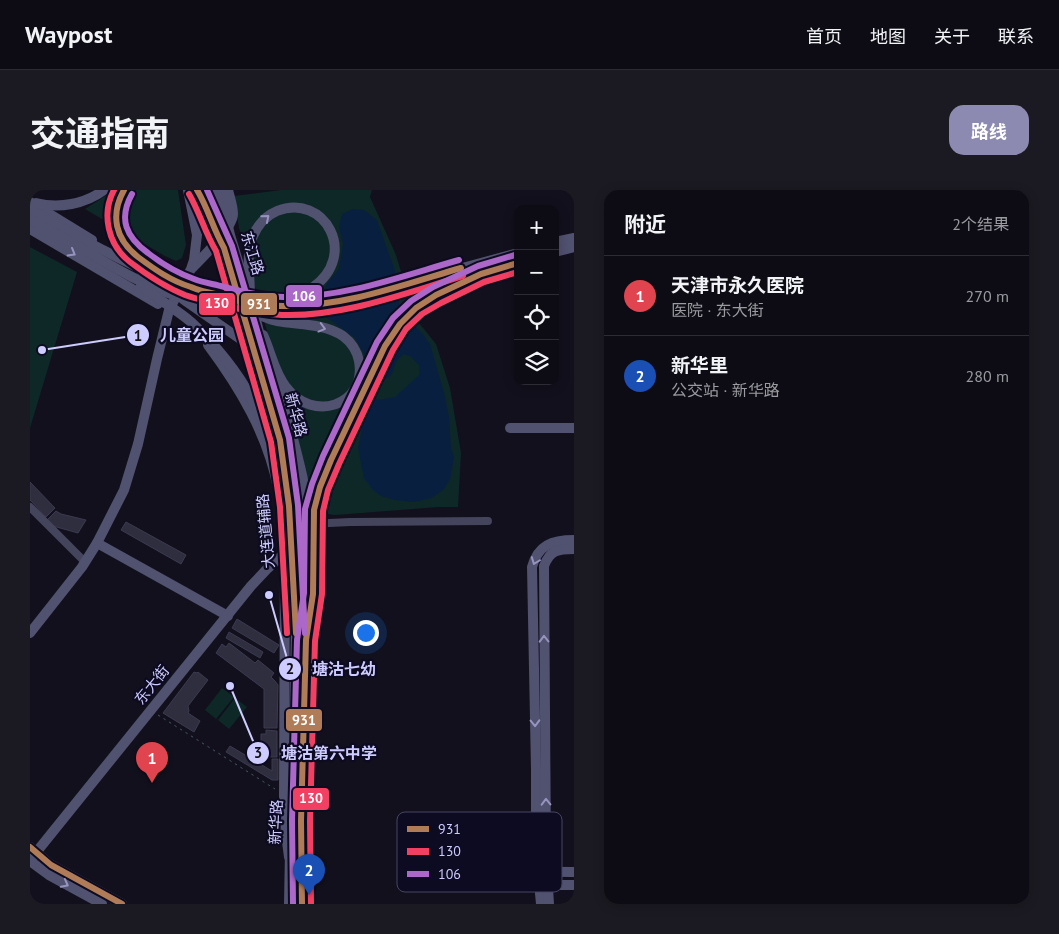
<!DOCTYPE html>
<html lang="zh">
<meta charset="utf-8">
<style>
body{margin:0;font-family:"PT Sans","Noto Sans SC",sans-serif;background:#1b1a22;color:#f1f3f6}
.controls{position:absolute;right:15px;top:15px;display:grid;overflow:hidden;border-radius:10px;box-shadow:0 2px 12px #0003}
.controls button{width:45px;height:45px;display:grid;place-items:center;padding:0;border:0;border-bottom:1px solid #2d2c34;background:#0d0c15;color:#f1f3f6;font:25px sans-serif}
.you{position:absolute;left:335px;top:442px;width:18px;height:18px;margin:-12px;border:4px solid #fff;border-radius:50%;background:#1a73e8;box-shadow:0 0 0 8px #1a73e833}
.badge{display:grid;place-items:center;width:32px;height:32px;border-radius:50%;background:#8c8ab0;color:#fff;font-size:16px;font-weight:700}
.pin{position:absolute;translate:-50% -41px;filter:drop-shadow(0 1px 2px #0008)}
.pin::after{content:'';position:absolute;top:26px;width:18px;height:15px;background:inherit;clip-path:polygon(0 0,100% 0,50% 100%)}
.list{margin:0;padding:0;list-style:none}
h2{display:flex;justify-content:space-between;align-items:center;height:65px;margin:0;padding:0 20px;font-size:21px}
h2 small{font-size:16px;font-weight:400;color:#9a9ba0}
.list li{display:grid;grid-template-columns:32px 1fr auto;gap:15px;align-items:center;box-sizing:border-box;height:80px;padding:0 20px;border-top:1px solid #2d2c34}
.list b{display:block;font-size:19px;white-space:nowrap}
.list p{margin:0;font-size:16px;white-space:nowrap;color:#9a9ba0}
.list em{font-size:16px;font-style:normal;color:#9a9ba0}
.icon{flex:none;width:28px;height:28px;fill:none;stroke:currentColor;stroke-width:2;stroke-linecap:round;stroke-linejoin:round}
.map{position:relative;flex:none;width:544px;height:714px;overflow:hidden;border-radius:15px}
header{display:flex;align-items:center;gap:30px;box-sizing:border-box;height:70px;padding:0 25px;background:#0d0c15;border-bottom:1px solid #2d2c34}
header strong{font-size:24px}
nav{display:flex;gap:28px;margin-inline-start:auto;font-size:18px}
.intro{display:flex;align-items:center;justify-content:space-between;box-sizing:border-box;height:120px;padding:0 30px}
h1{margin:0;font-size:35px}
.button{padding:12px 22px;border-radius:15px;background:#8c8ab0;color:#fff;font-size:18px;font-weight:700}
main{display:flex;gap:30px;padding:0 30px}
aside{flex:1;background:#0d0c15;border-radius:15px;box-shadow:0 2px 12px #0003}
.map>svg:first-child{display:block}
.green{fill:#0e2827}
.water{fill:#081f40;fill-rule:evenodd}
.building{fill:#2f2e3f;stroke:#3c3a51}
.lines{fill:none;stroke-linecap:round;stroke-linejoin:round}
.path{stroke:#445764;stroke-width:1;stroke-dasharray:2.5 4;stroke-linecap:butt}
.street{stroke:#44445d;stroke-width:8}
.secondary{stroke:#515170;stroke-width:10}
.secondary-bridge{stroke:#515170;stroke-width:10}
.bus-1-casing{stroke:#0d0b21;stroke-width:10}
.bus-2-casing{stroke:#0d0b21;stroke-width:10}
.bus-3-casing{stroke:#0d0b21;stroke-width:10}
.bus-1{stroke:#b07c57;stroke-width:6}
.bus-2{stroke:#f24062;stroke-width:6}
.bus-3{stroke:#ac68c9;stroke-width:6}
.oneway{stroke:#9694bf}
.labels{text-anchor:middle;stroke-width:4.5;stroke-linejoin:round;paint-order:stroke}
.street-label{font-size:15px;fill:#cecbff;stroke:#0d0b21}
.key{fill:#0d0b21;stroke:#474564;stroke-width:1}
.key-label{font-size:14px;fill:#cecbff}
.leader{fill:none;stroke:#cecbff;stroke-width:2}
.callout-dot{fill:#cecbff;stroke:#0d0b21;stroke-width:2}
.mark-label{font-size:15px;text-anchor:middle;font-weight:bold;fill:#111}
.callout-label{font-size:16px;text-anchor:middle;font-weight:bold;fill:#cecbff;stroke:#0d0b21;stroke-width:4.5;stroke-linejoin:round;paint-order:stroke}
.line-badge{stroke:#0d0b21;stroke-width:2}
.badge-label{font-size:14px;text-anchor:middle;font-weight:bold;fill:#fff}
</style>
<header>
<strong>Waypost</strong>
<nav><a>首页</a><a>地图</a><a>关于</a><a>联系</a></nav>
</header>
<div class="intro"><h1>交通指南</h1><a class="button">路线</a></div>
<main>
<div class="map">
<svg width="544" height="714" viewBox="0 0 544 714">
<rect width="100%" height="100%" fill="#11101c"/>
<g class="green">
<path d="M82,0H148L156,55L152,68L146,71L135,66L55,19L77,5Z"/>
<path d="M251,0H342L340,7L366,65L385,128L406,154L420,198L431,263L428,317H408L306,325C293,324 290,322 283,311L209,38L204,6Z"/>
<path d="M0,57L47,82L0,238Z"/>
<path d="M192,498L204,507L186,529L175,520Z"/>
<path d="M205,508L217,517L199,539L188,530Z"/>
</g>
<path class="water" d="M323,19L334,20L347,30L365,81L369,114L382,133L392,143L400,154L414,203L419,227L421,258L424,267L420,289L414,299L402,308L384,312L365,310L351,306L343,300L334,288L328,258L335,223L337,177L334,164L325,148L297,128L294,102L296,95L309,79L313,54L309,37L312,24ZM373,164L380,166L389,175V185L365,207L347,210L343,203L350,194L362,184L366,172Z"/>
<g class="building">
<path d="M0,292L25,318L16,327L0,310Z"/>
<path d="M26,321L31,324L56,330L48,343L23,336L17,330Z"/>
<path d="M96,332L156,365L151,374L91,340Z"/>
<path d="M207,429L249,455L244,463L202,438Z"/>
<path d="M199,442L233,462L230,468L196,448Z"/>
<path d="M199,453L225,473L228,470L244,483L241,487L245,491L248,495L247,538H234V499L186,463L192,454L196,457Z"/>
<path d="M164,482L167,483L168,482L178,490L158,516L159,521L158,523L170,531L164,542L133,523Z"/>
<path d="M236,540L247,541V567H231V544H236Z"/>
<path d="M200,556L242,581V569H248V590H242L196,562Z"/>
</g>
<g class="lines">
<path class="path" d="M128,525L245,599"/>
<g class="street">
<path d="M0,317L52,369L56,371"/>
<path d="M255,338L279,334L320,332L458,331"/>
</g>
<g class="secondary">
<path d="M94,0C66,43 110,69 141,88"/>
<path d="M0,12L62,50"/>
<path d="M6,13C29,19 55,14 74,0"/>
<path d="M0,39L128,114"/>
<path d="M525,52L544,48"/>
<path d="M525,62L544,57"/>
<path d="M162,78C172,68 203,38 203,24C203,16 200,8 198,0"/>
<path d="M112,82L142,102"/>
<path d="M453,83L488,73"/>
<path d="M220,105C220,86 216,67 222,48C227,36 235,26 247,21C294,2 330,65 282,98C268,107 250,109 234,112"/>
<path d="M154,110L226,160"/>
<path d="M229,125C235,127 240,130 247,131C269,135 293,133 313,146C321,152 327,161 329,171C337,216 282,233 256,197C244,182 241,162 233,145"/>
<path d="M178,155C210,198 238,245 248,298C252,320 254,341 255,363L254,605L255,636L259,667"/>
<path d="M244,186C252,203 256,223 261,241C269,271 277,301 279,332"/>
<path d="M480,238H544"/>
<path d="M67,353L198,426"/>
<path d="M0,443L52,377L67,353L94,300L108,254L127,169L139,120L161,79L164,70L167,45L158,0"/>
<path d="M0,657L21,675L92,714"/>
<path d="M271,663L272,714"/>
<path d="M272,667L276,625L280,439"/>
<path d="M0,670L221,396L237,379L255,363L279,354"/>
<path d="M0,671L19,685L72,714"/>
<path d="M544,682L411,681V695H544"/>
<path d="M259,714L260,660"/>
<path d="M511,714L506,662V580L502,377C508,355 522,350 544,350"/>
<path d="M519,714L516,665L514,376C520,360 528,359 544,359"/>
</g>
<g class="secondary-bridge">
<path d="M167,0L174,12L183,37"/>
<path d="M180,0L194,58L235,199L250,250L252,264L261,345L266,438L262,631"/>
<path d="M189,0L200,45L227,134L264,278L272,331L274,350L276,450"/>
<path d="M0,20C42,43 84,68 128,86C189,111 254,123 318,109L488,63"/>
<path d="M0,29C34,48 68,69 102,87C171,122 241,133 316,118C362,108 406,90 453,83"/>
<path d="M111,95C126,109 145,118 161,132C188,157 212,187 228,221C237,239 243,259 250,278"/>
<path d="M280,424C287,390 279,356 283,322C286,299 297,277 307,257C315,240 323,223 331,206C343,181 354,149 373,129C391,110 415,101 438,90"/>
</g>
<g class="bus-1-casing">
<g id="bus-1">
<path d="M94,0C80,25 85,49 108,67C124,79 141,91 161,97C170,101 180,103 190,105C211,110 232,116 253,116C314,117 373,95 431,78"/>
<path d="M167,0C178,18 183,39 194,58L250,250L259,316L266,443"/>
<path d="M0,657L21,675L92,714"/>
<path d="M272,714L271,631L276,450L283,404L284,320L290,297L301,270L355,156L370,134L386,118L406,105L451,84L488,73"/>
</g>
</g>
<g class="bus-2-casing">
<g id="bus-2">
<path d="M84,0C71,24 78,55 100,72C117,85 135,97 155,105C166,109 177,111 188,114C209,119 230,124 252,125C314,127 375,103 433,86"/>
<path d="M159,4C170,23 175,43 186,61L241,252L250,317L257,443"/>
<path d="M281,714L280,631L285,451L292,404L293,321L298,300L309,274L363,160L376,139L392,124L411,113L454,92L488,82"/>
</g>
</g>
<g class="bus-3-casing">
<g id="bus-3">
<path d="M177,0L202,56L259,248L268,315L275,443"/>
<path d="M102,4C88,29 96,47 118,63C132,74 147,83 164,89C174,93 184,94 194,97C213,102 233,107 254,107C314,108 372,86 429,70"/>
<path d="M263,714L262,631L267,450L274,403L275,319L282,294L293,266L347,152L363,128L381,111L403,97L448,76L485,65"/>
</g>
</g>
<use href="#bus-1" class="bus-1"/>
<use href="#bus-2" class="bus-2"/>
<use href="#bus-3" class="bus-3"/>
</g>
<defs><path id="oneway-chevron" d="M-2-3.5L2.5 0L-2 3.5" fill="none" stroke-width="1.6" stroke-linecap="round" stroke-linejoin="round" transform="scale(1.25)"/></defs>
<g class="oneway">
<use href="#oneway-chevron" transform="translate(236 28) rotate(-40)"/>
<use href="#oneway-chevron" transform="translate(42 63) rotate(30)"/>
<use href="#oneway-chevron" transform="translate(292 138) rotate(15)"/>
<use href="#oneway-chevron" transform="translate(505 371) rotate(111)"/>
<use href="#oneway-chevron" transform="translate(514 449) rotate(-91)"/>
<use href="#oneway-chevron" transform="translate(505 533) rotate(89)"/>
<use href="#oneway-chevron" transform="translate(516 612) rotate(-91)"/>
<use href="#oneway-chevron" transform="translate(35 694) rotate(28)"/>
</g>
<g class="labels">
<g class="street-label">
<text transform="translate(222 63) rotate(73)" y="5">东江路</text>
<text transform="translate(266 225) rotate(75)" y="5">新华路</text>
<text transform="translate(236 341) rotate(-95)" y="5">大连道辅路</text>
<text transform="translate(122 495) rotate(-51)" y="5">东大街</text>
<text transform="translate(246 632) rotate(-87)" y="5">新华路</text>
</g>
</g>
<rect x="367" y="622" width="165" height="80" rx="8" class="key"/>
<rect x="377" y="636" width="22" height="6" fill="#b07c57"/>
<rect x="377" y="658" width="22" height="7" fill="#f24062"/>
<rect x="377" y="681" width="22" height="6" fill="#ac68c9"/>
<g class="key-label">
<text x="408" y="644">931</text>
<text x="408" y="666">130</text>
<text x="408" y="689">106</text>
</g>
<path class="leader" d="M12 160L108 145M239 405L260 479M200 496L228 563"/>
<g class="callout-dot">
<circle cx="12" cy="160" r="5"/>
<circle cx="239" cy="405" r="5"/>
<circle cx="200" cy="496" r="5"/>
<circle cx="108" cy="145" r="12"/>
<circle cx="260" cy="479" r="12"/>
<circle cx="228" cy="563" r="12"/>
</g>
<g class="mark-label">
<text x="108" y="151">1</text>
<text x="260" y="484">2</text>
<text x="228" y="568">3</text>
</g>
<g class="callout-label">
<text x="162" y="151">儿童公园</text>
<text x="314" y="485">塘沽七幼</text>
<text x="299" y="569">塘沽第六中学</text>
</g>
<g class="line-badge">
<rect x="255" y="94" width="38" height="24" rx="5" fill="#ac68c9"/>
<rect x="168" y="102" width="38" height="24" rx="5" fill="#f24062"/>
<rect x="210" y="102" width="38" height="24" rx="5" fill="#b07c57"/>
<rect x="255" y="518" width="38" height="24" rx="5" fill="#b07c57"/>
<rect x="262" y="597" width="38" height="24" rx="5" fill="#f24062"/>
</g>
<g class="badge-label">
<text x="274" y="111">106</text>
<text x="187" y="118">130</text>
<text x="229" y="119">931</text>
<text x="274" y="535">931</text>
<text x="281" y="613">130</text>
</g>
</svg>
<div class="controls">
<button>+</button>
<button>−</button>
<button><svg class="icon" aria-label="locate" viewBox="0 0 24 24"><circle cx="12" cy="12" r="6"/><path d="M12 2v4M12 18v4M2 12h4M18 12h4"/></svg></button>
<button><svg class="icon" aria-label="layers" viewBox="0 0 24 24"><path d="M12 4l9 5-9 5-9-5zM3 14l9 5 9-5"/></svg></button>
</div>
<div class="you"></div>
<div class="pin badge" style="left:122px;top:593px;background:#e0444e">1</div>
<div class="pin badge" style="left:279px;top:705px;background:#1a4fb4">2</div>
</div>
<aside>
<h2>附近<small>2个结果</small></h2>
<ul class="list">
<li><span class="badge" style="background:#e0444e">1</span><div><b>天津市永久医院</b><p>医院 · 东大街</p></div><em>270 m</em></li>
<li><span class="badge" style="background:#1a4fb4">2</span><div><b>新华里</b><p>公交站 · 新华路</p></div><em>280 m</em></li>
</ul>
</aside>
</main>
